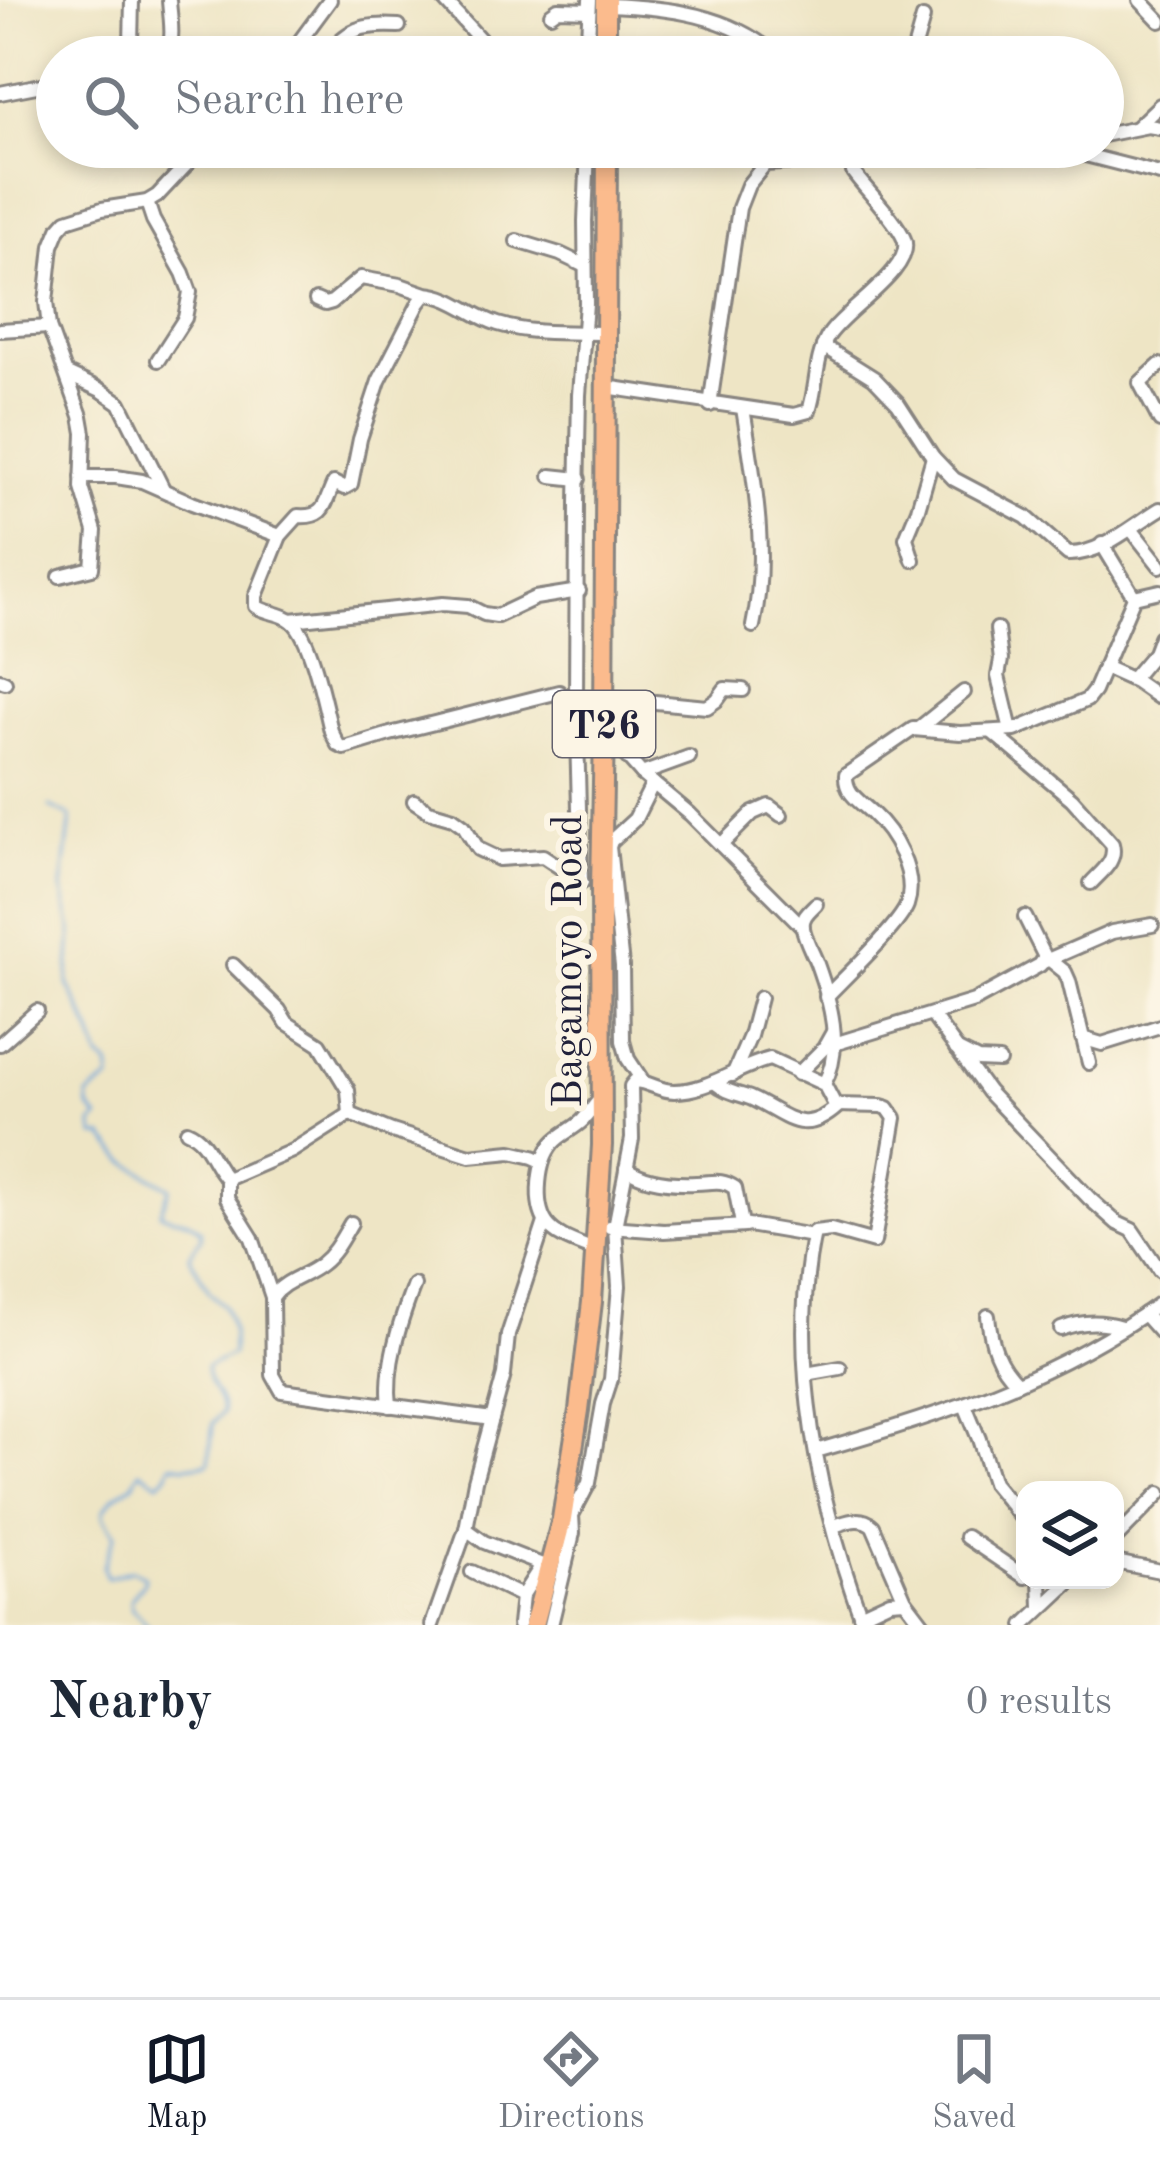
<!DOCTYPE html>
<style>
body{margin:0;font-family:"Old Standard TT",serif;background:#f6f6f7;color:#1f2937}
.controls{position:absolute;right:36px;bottom:36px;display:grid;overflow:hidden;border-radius:24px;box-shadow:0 6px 18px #0003}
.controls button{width:108px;height:108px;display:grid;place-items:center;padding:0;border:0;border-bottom:3px solid #e0e1e3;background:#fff;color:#1f2937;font:60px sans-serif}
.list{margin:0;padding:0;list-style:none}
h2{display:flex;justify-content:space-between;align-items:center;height:156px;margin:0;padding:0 48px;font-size:51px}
h2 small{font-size:39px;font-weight:400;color:#747a83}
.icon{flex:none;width:66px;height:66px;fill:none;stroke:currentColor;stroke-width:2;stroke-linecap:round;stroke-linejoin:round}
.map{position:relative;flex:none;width:1160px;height:1625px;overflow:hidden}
.search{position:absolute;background:#fff;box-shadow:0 6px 18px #0003;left:36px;right:36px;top:36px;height:132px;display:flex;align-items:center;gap:30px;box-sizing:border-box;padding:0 42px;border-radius:66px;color:#747a83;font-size:45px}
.sheet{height:372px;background:#fff}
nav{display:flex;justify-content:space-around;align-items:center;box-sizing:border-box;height:168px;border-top:3px solid #e0e1e3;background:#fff;font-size:33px;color:#747a83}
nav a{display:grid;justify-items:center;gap:6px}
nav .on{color:#111827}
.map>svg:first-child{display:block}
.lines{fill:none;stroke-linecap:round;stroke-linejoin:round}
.stream{stroke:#6ba5db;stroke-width:3}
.minor-casing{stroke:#888480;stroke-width:18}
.highway-casing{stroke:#888480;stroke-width:24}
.minor{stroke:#fff;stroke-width:12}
.highway{stroke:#fbbb8d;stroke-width:18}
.labels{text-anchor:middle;stroke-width:12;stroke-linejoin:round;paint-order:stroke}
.shield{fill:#fcf5e5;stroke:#63616e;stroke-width:3}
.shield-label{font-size:39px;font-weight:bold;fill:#22223b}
.street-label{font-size:42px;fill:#22223b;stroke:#fcf5e5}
</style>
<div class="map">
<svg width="1160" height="1625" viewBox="0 0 1160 1625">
<rect width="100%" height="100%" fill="#fcf5e5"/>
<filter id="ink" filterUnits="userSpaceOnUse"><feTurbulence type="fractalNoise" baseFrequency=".00833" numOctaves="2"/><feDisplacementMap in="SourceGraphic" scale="24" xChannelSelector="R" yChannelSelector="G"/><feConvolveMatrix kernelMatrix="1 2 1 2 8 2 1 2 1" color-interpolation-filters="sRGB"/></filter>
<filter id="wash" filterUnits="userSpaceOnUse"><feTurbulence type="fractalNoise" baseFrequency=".004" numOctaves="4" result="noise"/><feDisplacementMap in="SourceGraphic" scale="48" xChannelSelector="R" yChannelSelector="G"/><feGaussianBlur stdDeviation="2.7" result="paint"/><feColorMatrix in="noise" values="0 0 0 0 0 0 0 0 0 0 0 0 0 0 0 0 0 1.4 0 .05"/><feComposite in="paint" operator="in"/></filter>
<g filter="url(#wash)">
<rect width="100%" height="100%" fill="#eee5c5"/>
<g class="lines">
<path class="stream" d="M50,807L71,817L62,888L72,931L68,984L91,1031L100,1058L109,1065L111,1079L88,1096L89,1107L99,1119L92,1124L95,1136H103L125,1161L170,1188L160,1213C176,1223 184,1213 201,1231V1238L189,1256L210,1293L224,1306L232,1328V1355L206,1367C207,1388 222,1394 223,1412L213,1423L209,1463L185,1466L171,1464L167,1475L159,1483L140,1471L132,1485L115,1496L104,1509V1517L115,1535L103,1567L107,1578L132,1570L145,1576L144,1582L130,1600L131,1608L148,1625"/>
</g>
</g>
<g filter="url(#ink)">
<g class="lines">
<g class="minor-casing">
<g id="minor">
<path d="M444,0L486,46L502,57"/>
<path d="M1140,0L1160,21"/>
<path d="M606,5C665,7 732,14 777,57"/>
<path d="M551,14L558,9L589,10"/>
<path d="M119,57L131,44L132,0"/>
<path d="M164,57C176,42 170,19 169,0"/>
<path d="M288,57L330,0"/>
<path d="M324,57C350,28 360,24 399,26"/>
<path d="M587,57L590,0"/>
<path d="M912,57L923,18"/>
<path d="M0,93L57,82"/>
<path d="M1137,127L1160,105"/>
<path d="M1103,135L1148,126L1160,128"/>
<path d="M167,147L187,162"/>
<path d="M930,147L967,154L1022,152L1054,147L1160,174"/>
<path d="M147,202L153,220L183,273L190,292L185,318L158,360"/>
<path d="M517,241L560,254L585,266"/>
<path d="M316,300L325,304L332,302L361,278L400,285L426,294"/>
<path d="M0,330L49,327"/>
<path d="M823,346L874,378L898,403L933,457L954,479L1026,517L1068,554C1101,555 1133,525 1160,509"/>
<path d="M1160,365L1140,383L1160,421"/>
<path d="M67,374L101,390L120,403L163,489"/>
<path d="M606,387L794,415L809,411C817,388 815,360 827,338C840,313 916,269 904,239C897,221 866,190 853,172L852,161L864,147"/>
<path d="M710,405L739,208L748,185L765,164L831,160L838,157L844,147"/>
<path d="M743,408C754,479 769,554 753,626"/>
<path d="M551,476L579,479"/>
<path d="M82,477H116L142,481L192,503L280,536"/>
<path d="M1131,529L1160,566"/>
<path d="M913,560L906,538L918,509L933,457"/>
<path d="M60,576L92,568L95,531L82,488L84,433L81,416L49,327L46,302L52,246L59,229L67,220L102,209L147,202L157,196L203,147"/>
<path d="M1134,597L1160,591"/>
<path d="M291,620L443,604L468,606L484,614L497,616L535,598L579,591"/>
<path d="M997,629L1001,660L998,676L1011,730"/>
<path d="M1104,667L1135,681L1158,697"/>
<path d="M1132,679L1154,653L1160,637"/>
<path d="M0,680L5,682"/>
<path d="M559,692L390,734L344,748L338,745L331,731C325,706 311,636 292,621C281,612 267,614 256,606V596L280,536L298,516C326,518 324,504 334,483L344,488L351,484L360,439L379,381L419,303L426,294C454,296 472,316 498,324C533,335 571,332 607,333"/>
<path d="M604,697L707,707L717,700L725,689L743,690"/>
<path d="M918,729L964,692"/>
<path d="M605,732L642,774L690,814L803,927"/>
<path d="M992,732L1072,799L1112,844C1117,861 1102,871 1091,883"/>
<path d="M642,774L689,757"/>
<path d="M414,801L429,811L453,818L464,826L478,849L499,859L543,856L582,882"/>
<path d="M721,845L753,813L769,806L781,815"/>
<path d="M581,882L576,698L577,503L579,395L586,303L585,221L588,147"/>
<path d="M816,904C809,911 801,917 803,928C805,940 813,953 817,964C830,1000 844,1048 824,1084"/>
<path d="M1050,960L1065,972L1069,981L1089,1063"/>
<path d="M1043,962L1112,932L1152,925"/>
<path d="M233,965L279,1010L287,1023L320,1044L348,1090L350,1114"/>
<path d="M826,997C844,978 900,925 907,905C918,873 893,832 871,812C858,800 845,793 846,775L913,729L960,733L1015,730L1087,700L1094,691L1134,597L1102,544"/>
<path d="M932,1015L988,1092L1090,1199L1117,1223L1132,1230L1160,1271"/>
<path d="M1082,1038L1102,1044L1160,1026"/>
<path d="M0,1044L37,1011"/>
<path d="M834,1044L974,1001L1040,965L1044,959V955L1025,917"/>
<path d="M956,1049L978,1060L999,1061"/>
<path d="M798,1074L824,1048L833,1032"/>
<path d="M733,1075L750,1036L760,998"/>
<path d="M642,1080L628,1059L623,1041L622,966L609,847L611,841L635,819L653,783"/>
<path d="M714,1082C726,1092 736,1093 750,1098C786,1114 802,1139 838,1106"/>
<path d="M187,1131C209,1140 211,1163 227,1179L292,1151L350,1114L392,1131L470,1156L511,1152L533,1157L542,1161"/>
<path d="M626,1168C645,1182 672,1184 696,1183C712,1183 721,1178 735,1188L742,1224L813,1236"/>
<path d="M227,1179V1198L252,1238L272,1297"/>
<path d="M545,1222L508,1335L504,1375L475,1481L466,1529L484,1542L550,1568"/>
<path d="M351,1223C342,1238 335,1253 321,1264C305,1277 284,1280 272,1297L273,1375L282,1391L492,1419"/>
<path d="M610,1227L664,1231L745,1226"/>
<path d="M596,1251C581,1244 557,1238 547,1224C533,1204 538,1160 553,1143C562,1133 574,1129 583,1120C589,1113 595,1105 601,1098"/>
<path d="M1144,1314L1160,1332"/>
<path d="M988,1316C991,1343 997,1364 1017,1383"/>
<path d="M1061,1329C1081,1321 1100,1320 1121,1327"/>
<path d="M806,1374L840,1368"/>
<path d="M965,1405L979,1439L993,1483L1025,1522"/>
<path d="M390,1406C385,1366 400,1322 414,1285"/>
<path d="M816,1451C941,1415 1053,1380 1160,1303"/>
<path d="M834,1526C847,1522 860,1515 873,1526L905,1600L924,1625"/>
<path d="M966,1537L1025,1577"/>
<path d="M1115,1539L1160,1493"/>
<path d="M1115,1562L1160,1571"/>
<path d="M472,1572L522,1596"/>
<path d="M1040,1580L1041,1607"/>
<path d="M860,1615L890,1601L905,1600"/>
<path d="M432,1625L466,1529"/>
<path d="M519,1625L522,1596L542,1565"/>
<path d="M551,1625L573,1533L572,1515L589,1483L603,1404L611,1379L619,1286L615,1227L632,1139L631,1086L635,1081C649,1082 660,1091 674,1091C709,1091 737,1067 770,1059L824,1084L835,1105L881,1106L888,1108L895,1118L874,1242L831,1230L814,1232C787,1359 819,1505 864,1625"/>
<path d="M1024,1625L1072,1580"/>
</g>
</g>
<g class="highway-casing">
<g id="highway">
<path d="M606,0V57"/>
<path d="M534,1625L562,1519L579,1410L592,1302L602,1145L601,887L604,731L607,147"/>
</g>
</g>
<use href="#minor" class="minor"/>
<use href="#highway" class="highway"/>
</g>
</g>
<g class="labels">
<rect class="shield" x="553" y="691" width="102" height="66" rx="9"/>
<g class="shield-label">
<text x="604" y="738">T26</text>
</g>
<g class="street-label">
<text transform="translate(566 961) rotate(-90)" y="15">Bagamoyo Road</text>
</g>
</g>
</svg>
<div class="controls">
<button><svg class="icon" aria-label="layers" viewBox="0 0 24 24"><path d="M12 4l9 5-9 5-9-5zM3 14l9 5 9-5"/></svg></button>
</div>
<div class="search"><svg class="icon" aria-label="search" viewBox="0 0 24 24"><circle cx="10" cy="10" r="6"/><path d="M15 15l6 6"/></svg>Search here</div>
</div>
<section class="sheet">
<h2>Nearby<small>0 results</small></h2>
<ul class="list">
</ul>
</section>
<nav>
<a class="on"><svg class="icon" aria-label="map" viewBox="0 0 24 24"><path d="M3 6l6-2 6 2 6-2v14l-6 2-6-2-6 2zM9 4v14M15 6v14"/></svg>Map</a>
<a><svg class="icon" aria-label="directions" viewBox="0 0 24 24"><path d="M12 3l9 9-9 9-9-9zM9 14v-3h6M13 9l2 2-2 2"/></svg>Directions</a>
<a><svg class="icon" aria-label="saved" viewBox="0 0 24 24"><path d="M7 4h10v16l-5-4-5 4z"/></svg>Saved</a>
</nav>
